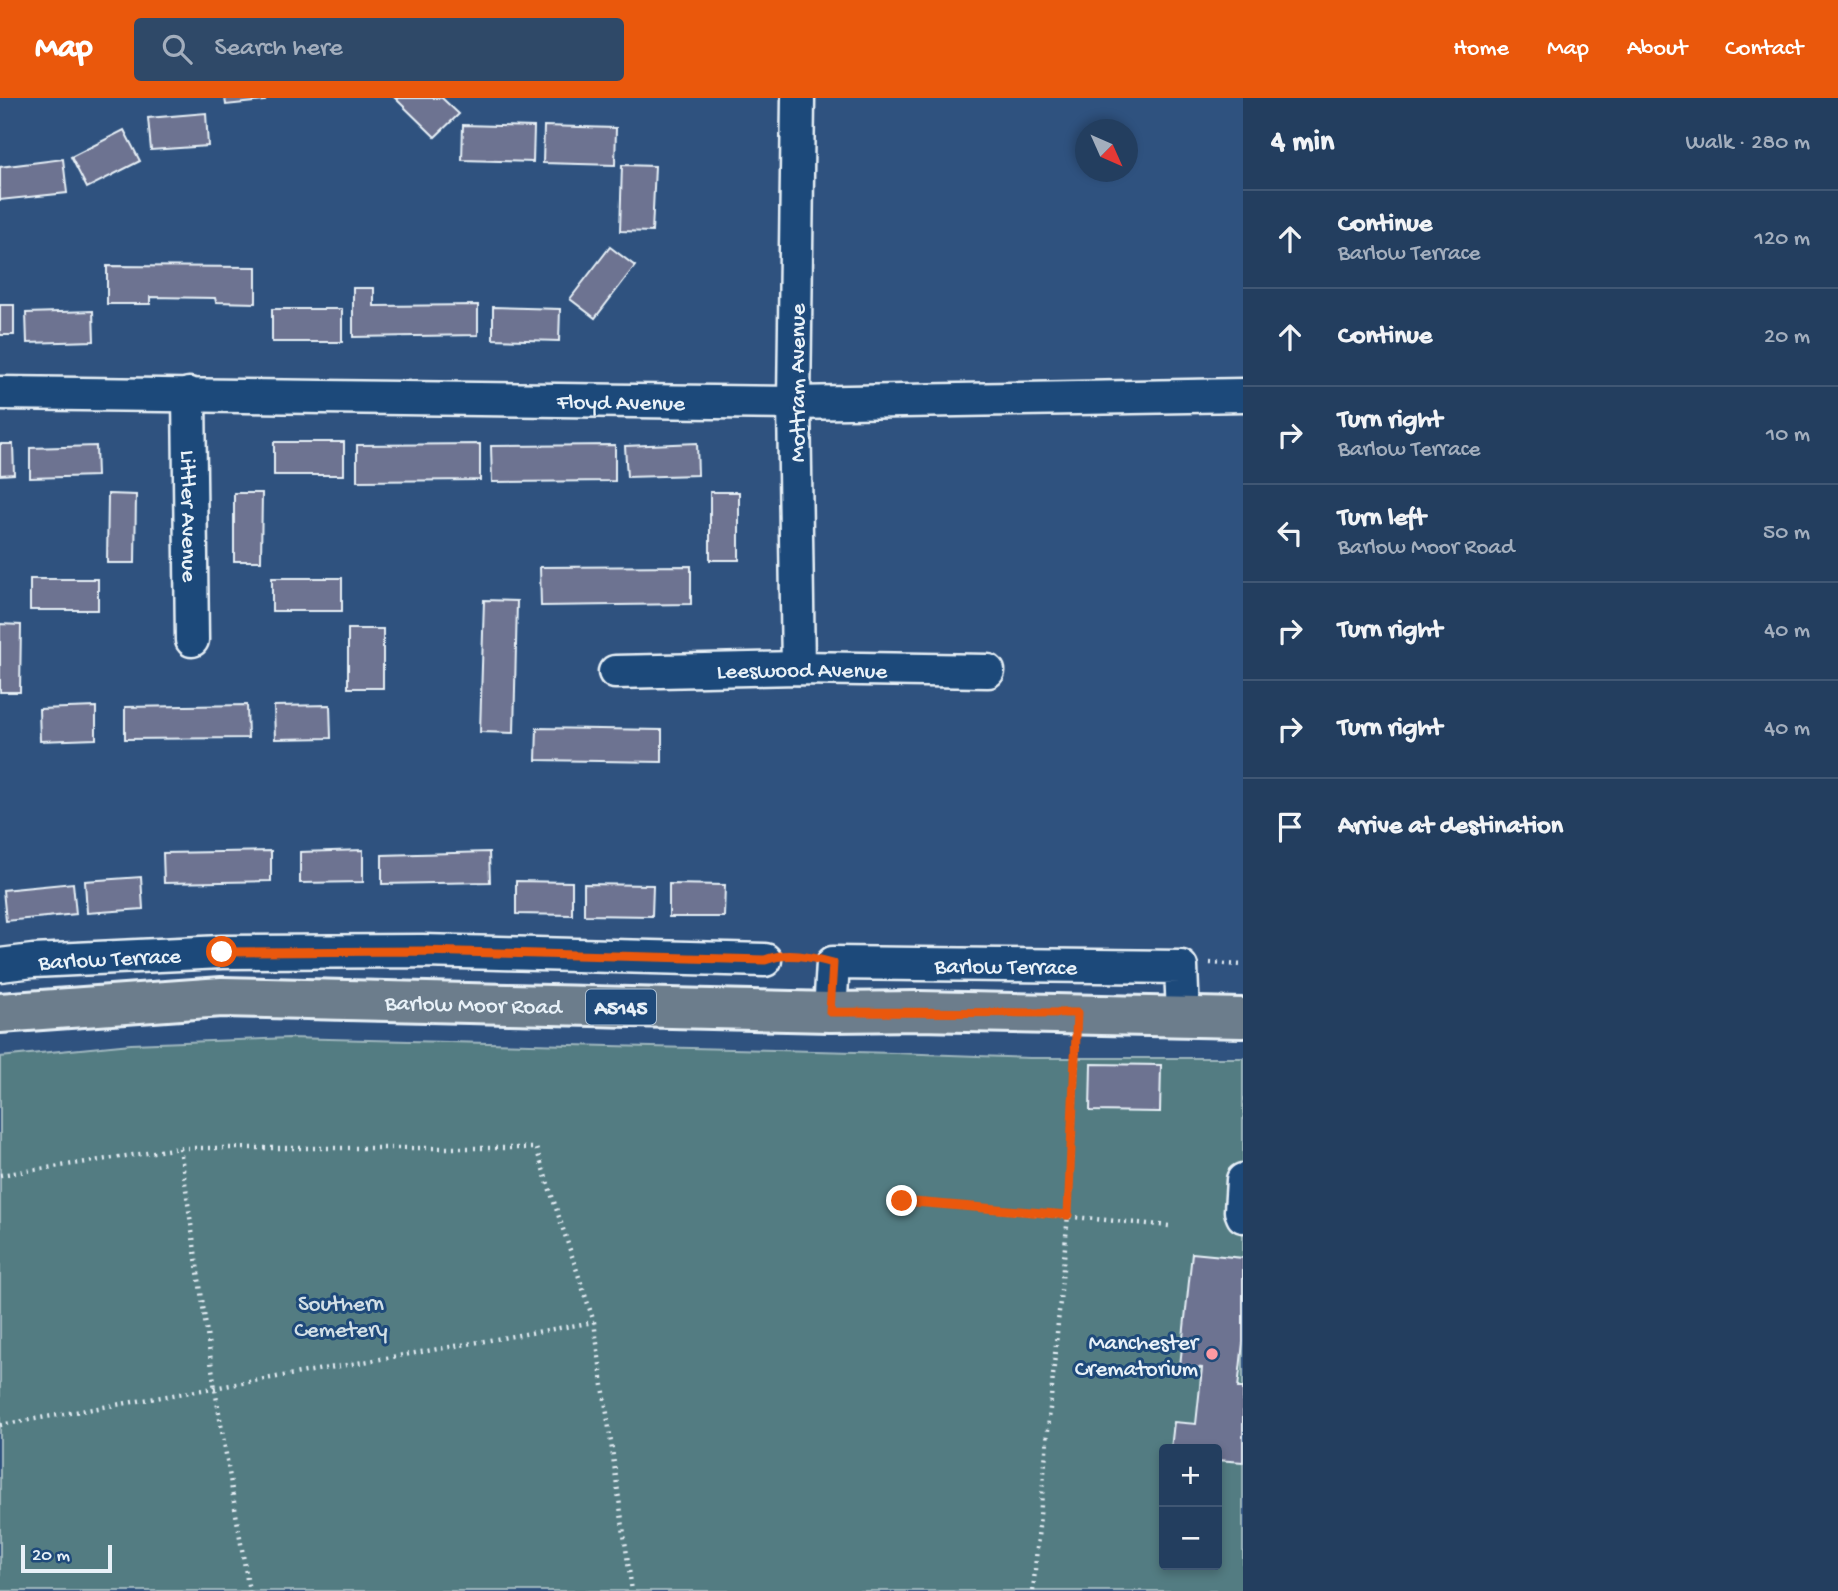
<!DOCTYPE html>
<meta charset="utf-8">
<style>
body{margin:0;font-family:"Gochi Hand",sans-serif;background:#2f4968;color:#f1f3f6}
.controls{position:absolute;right:21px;bottom:21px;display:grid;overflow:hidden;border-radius:7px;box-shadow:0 4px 10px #0003}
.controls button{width:63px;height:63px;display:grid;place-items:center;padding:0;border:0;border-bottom:2px solid #405774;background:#233e5f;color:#f1f3f6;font:35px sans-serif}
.compass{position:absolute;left:1075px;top:21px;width:63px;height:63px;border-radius:50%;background:#233e5f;box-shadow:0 4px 10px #0003;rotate:135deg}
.scale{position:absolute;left:21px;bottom:18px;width:91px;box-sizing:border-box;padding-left:7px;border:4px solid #e8f1f8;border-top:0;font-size:19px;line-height:24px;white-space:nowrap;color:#e8f1f8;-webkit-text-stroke:5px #1f4a7a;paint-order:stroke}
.stop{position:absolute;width:21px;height:21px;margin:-16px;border:5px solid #ea580c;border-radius:50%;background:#fff}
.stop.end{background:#ea580c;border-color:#fff;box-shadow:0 2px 7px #0008}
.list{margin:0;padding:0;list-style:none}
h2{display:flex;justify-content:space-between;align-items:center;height:91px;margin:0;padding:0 28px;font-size:30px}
h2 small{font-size:23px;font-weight:400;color:#a3aebd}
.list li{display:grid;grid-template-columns:46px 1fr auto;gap:21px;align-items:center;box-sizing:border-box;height:98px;padding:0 28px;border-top:2px solid #405774}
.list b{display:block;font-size:26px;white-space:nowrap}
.list p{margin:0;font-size:23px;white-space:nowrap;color:#a3aebd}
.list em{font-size:23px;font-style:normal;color:#a3aebd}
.icon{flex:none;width:38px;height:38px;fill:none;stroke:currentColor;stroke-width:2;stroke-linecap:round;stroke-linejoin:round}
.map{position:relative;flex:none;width:1243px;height:1493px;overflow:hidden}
header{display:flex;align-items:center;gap:42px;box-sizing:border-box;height:98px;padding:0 35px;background:#ea580c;color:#fff}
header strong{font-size:33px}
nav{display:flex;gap:38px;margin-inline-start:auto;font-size:24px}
.search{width:490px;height:63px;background:#2f4968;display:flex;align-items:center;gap:18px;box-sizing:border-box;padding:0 24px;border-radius:7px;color:#a3aebd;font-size:26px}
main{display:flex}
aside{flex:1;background:#233e5f}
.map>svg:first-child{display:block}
.green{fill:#537b82;stroke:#9eb6bd;stroke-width:2;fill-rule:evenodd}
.building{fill:#6d7391;stroke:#e8f1f8;stroke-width:2}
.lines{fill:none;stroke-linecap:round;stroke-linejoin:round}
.minor-casing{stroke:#e8f1f8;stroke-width:37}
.major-casing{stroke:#e8f1f8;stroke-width:44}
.path{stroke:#e8f1f8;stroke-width:4.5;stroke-dasharray:2 5;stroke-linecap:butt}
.minor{stroke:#1f4a7a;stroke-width:32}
.major{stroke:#6c7d8c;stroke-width:38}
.route{stroke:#ea580c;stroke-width:9}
.poi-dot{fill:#ff9aa2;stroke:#1f4a7a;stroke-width:2.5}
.labels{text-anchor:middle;stroke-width:6;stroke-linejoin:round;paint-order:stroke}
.shield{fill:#1f4a7a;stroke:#acbfd2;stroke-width:2}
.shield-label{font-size:21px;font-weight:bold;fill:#e8f1f8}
.street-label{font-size:23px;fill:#e8f1f8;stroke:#1f4a7a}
.park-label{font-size:23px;fill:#d2dfe6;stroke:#1f4a7a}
.poi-label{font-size:23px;fill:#e8f1f8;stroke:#1f4a7a;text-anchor:end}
</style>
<header>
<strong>Map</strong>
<div class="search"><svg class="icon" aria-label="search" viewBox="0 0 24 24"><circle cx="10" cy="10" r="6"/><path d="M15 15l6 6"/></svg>Search here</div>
<nav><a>Home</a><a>Map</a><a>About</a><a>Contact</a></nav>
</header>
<main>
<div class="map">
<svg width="1243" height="1493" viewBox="0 0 1243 1493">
<rect width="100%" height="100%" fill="#2f527f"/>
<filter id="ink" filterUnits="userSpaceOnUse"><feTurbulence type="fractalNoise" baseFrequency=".0143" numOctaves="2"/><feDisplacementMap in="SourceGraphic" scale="14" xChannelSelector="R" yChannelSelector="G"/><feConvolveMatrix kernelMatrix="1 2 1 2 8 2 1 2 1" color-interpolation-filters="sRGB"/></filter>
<g filter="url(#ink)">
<path class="green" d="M289,940L895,955L1030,960H1243V1493H0V959L131,946ZM1164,1351H1217V1467H1164Z"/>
<g class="building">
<path d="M225,0H264L265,3L226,7Z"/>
<path d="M395,0H442L459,16L435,39Z"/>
<path d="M206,15L208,48L151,52L148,20Z"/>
<path d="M463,27L534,29L533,64L462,62Z"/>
<path d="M544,28L616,30L615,67L543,65Z"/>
<path d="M124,32L140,63L87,90L71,59Z"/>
<path d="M63,61L67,95L0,102V69Z"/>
<path d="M622,67L655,68L652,134L620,133Z"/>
<path d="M610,149L635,168L595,220L570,201Z"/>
<path d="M107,168L256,169V205L216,204L215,200L150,199V206H107Z"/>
<path d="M353,190H374V208L478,207V237L353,239Z"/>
<rect x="0" y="207" width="14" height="30"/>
<path d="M493,209L560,211L559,243L493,241Z"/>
<rect x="272" y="211" width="70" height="33"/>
<path d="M93,213L94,243L27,245L26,215Z"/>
<rect x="274" y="344" width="70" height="33"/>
<path d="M697,345L698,377L627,379L625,348Z"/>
<path d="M0,346H13L14,376L0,377Z"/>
<path d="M480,346V382L357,383V347Z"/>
<path d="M615,347V383L492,384L491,348Z"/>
<path d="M96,348L97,378L30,380V350Z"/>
<rect x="710" y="394" width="29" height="68"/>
<path d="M234,395H262L261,463H234Z"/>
<path d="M108,396L136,397L135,465H107Z"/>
<path d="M691,468V506L541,508L540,469Z"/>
<rect x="272" y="480" width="70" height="33"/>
<rect x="30" y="481" width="68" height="31"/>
<path d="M484,502L517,503L514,635L480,634Z"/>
<path d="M0,526L21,527L20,594H0Z"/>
<rect x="348" y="531" width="35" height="59"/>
<path d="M247,607L248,640L125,641V609Z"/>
<path d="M330,607L331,640L275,641L274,608Z"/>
<path d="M96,609V641L40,643L39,611Z"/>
<path d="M537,630L662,632V664L536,662Z"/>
<path d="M363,752V784L300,785V754Z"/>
<path d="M271,753V783L164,785L163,755Z"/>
<path d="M489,754L490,784L382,786V757Z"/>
<path d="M141,779L143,811L87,815L85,783Z"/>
<path d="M516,783L572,784V817L516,816Z"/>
<path d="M73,785L76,816L6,823L3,792Z"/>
<path d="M584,786L653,787L652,818L584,817Z"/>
<path d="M669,786L725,787L724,819H669Z"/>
<path d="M1091,966L1161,967L1160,1014L1090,1013Z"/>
<path d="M1192,1155L1243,1160V1244L1238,1290H1243V1364L1217,1362V1351H1171L1174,1324L1196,1326L1202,1270L1180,1268Z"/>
</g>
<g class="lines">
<g class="minor-casing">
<g id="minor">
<path d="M798,0L794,305L798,570"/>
<path id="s1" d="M0,295L794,305L1243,297"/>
<path id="s2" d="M189,296L192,542"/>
<path id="s3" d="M615,574L798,570L988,573"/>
<path id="s4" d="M0,867L33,863L222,854L422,853L765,862"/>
<path id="s5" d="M830,914L833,865L1181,869L1183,917"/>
<path d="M1243,1082L1241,1113L1243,1118"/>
</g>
</g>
<g class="major-casing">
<g id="major">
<path id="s6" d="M0,915L222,899L830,914L919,913L1243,920"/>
</g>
</g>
<g class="path">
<path d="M1210,865L1243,867"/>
<path d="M180,1050L215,1291L249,1493"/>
<path d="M0,1077L180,1050H536L594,1224L632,1493"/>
<path d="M902,1103L1170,1128"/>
<path d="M0,1327L594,1224"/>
<path d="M1033,1493L1068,1117L1077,948"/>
</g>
<use href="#minor" class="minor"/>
<use href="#major" class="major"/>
</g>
</g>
<g class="lines" filter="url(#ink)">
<path class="route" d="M222,854L422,853L765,862C787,853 811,859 833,865L830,914L1077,915L1068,1117L902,1103"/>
</g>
<circle class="poi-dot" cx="1212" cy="1256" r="7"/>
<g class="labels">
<rect class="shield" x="586" y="891.5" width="70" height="35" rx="5"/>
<g class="shield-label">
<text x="621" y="916">A5145</text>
</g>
<g class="street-label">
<text transform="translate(796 285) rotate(-90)" y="8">Mottram Avenue</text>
<text dy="8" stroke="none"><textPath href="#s1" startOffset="621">Floyd Avenue</textPath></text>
<text dy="8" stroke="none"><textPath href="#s2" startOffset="122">Littler Avenue</textPath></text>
<text dy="8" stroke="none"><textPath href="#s3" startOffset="187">Leeswood Avenue</textPath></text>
<text dy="8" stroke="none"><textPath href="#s4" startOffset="110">Barlow Terrace</textPath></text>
<text dy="8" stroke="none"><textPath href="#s5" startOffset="222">Barlow Terrace</textPath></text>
<text dy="8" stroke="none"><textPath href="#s6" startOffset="474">Barlow Moor Road</textPath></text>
</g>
<g class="park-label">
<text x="341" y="1212">Southern<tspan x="341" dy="26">Cemetery</tspan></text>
</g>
<g class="poi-label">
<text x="1198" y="1251">Manchester<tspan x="1198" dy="26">Crematorium</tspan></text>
</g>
</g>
</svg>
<div class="controls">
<button>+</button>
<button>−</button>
</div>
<svg class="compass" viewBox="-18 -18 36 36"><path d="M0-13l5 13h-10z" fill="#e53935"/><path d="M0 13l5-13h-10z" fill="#a3aebd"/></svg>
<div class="scale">20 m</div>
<div class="stop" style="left:222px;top:854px"></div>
<div class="stop end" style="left:902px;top:1103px"></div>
</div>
<aside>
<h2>4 min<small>Walk · 280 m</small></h2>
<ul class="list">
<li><svg class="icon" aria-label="ahead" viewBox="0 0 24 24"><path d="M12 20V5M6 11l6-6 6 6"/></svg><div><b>Continue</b><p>Barlow Terrace</p></div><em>120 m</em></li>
<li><svg class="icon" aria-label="ahead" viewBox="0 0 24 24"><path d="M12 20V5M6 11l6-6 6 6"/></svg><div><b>Continue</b></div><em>20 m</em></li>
<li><svg class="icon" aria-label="right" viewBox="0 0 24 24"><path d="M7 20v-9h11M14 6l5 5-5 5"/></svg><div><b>Turn right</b><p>Barlow Terrace</p></div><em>10 m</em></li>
<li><svg class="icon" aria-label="left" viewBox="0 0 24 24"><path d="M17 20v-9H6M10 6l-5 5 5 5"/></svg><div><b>Turn left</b><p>Barlow Moor Road</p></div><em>50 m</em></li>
<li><svg class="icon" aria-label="right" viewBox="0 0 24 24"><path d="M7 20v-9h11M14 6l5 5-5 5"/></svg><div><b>Turn right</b></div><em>40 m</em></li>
<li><svg class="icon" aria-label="right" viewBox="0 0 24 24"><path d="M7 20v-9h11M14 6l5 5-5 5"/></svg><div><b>Turn right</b></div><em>40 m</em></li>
<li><svg class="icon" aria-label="arrive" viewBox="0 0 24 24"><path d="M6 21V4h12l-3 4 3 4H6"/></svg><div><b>Arrive at destination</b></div></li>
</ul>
</aside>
</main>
